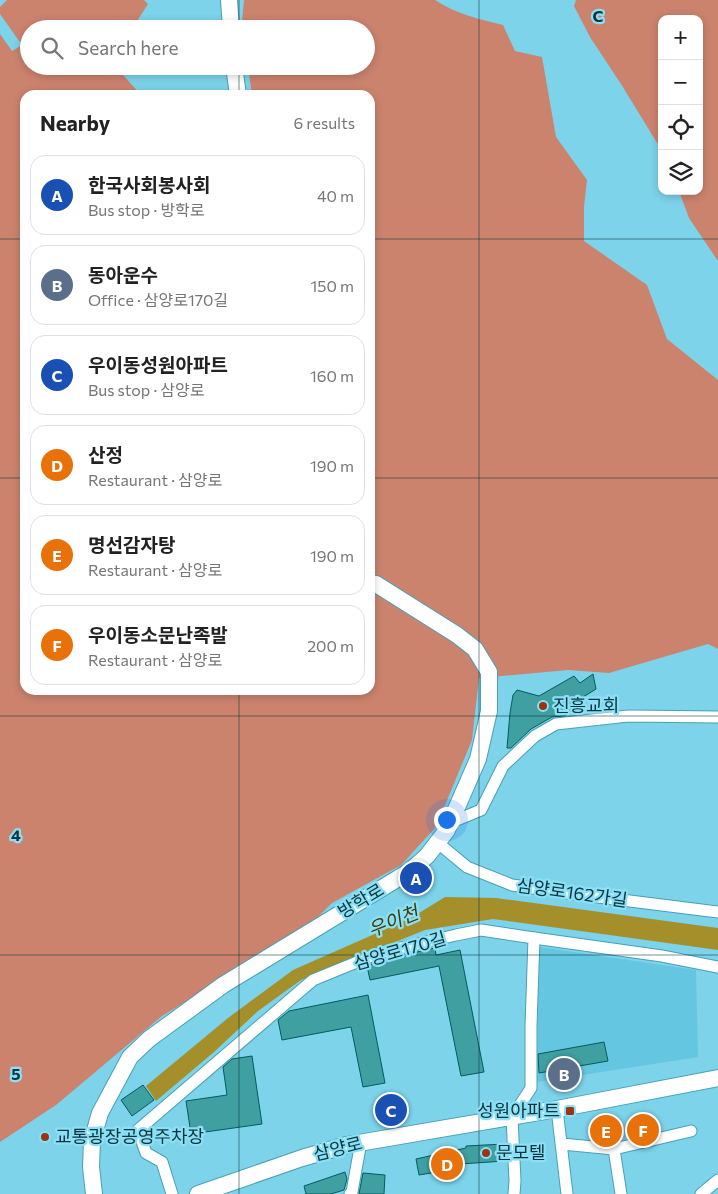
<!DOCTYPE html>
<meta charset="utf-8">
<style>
body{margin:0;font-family:Commissioner,"Noto Sans KR",sans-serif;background:#f2f2f2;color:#222}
.controls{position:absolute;right:15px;top:15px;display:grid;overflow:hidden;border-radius:10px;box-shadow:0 2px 8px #0003}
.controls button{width:45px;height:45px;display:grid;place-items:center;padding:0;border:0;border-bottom:1px solid #e0e0e0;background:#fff;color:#222;font:25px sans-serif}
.you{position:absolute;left:446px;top:819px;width:18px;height:18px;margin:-12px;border:4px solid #fff;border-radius:50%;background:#1a73e8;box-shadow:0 0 0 8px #1a73e833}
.badge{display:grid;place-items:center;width:32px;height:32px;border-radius:50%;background:#9b3413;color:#fff;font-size:16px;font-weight:700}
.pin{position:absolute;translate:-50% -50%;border:2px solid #fff;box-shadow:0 1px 5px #0006}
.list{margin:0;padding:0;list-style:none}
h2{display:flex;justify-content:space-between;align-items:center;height:65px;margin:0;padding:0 20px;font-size:21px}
h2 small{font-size:16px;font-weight:400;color:#767676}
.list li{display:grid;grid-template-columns:32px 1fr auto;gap:15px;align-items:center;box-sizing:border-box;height:80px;margin:0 10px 10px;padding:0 10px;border:1px solid #e0e0e0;border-radius:15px}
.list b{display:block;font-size:19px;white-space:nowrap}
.list p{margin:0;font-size:16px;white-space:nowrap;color:#767676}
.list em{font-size:16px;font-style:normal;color:#767676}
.icon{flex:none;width:28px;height:28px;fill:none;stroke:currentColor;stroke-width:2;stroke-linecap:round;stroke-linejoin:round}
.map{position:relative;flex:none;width:718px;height:1194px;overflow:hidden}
.search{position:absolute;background:#fff;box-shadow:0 2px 8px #0003;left:20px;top:20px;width:355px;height:55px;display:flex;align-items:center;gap:12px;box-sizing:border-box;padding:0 18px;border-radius:28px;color:#767676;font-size:19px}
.panel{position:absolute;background:#fff;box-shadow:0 2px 8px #0003;left:20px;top:90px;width:355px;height:605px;border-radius:15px}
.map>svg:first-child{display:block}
.built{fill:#64c6e0}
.green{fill:#cb836e}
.water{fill:#a48f2b}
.building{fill:#409fa1;stroke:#045b5d}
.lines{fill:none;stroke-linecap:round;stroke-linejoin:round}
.minor-casing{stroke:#48a0b6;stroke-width:13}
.secondary-casing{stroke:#48a0b6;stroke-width:18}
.minor{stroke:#fff;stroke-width:11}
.secondary{stroke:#fff;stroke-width:16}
.grid{fill:none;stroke:#0d333c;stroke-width:1;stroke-opacity:0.55}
.poi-dot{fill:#9b3413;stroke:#8ae0f7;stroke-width:2}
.labels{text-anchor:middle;stroke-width:4.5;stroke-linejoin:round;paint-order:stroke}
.poi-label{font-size:18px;fill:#0d333c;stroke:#8ae0f7;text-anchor:start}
.street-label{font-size:18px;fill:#0d333c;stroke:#8ae0f7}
.water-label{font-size:19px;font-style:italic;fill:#443901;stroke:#8ae0f7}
.grid-label{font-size:16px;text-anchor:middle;font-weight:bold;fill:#0d333c;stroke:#8ae0f7;stroke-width:4.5;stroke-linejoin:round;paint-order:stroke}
</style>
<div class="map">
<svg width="718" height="1194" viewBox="0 0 718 1194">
<rect width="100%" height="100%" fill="#7cd3ea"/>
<path class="built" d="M539,947L696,970L698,1057L537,1082Z"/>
<g class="green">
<path d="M7,0H144L148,4L132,29H29V66H115L141,95H25V690H370V95H252L248,66H366V29H243L242,21L244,0H435C456,14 479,19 503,25L515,51L542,57L556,137L587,180L584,207V241L647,285L667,339L718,380V649L708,644L609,673L568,670L479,678L472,740L436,827L401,865L332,903L306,929L162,1016L56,1105L0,1142V34L12,51L22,45L0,14V7Z"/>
<path d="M576,0H718V261L689,218L679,191H699V19H662V151L621,84L590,37L574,6Z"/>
</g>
<path class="water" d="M445,897L496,898L718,928V950L493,919L425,930L301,980L258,1011L214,1052L156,1101L146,1086L228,1018L293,970L411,918Z"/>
<g class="building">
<path d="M593,674L596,689L580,699L569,713L565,716L552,717L531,729L511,748H507L510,713L513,695L517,690L539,696L574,676L580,683Z"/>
<path d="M435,948L436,955L460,950L484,1072L461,1076L439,966L370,980L367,966L381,960Z"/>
<path d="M368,995L385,1083L363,1087L351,1027L282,1040L278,1020L289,1011Z"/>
<path d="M604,1042L608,1061L539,1073L538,1054Z"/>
<path d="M252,1056L262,1124L191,1134L186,1101L227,1095L223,1067L232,1059Z"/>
<path d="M143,1085L154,1100L132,1116L121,1100Z"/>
<path d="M504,1144L505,1161L460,1164L461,1168L419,1175L416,1159L466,1148V1146Z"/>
<path d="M345,1172L347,1179L344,1190L331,1194H306L304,1186Z"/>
<path d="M363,1173L385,1175L384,1194H359Z"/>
</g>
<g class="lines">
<g class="minor-casing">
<g id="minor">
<path d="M452,822L481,810L503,766L535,736L556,724L628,716L718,717"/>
<path d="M438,843L467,867L512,885L574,894L718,912"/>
<path d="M534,938L662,956L718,967"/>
<path d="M557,1109L567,1194"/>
<path d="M562,1144L614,1149L621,1194"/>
<path d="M614,1149L691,1131"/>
<path d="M172,1194L162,1162L146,1153L138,1130L313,980L379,953L456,935L481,930L534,938L531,1026V1088L512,1117L515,1181L514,1194"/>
<path d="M350,1194L352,1192L361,1142"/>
<path d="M701,1194L718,1180"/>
</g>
</g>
<g class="secondary-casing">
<g id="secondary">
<path d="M229,0L231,29"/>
<path d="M234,66L238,95"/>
<path d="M94,1194L91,1167L92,1141L100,1113L130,1057L149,1039L223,985L410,871L427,856L447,830L478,759L489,711V672L475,649L457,635L376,584"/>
<path d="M198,1194L302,1158L347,1145L557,1109L718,1078"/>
</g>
</g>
<use href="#minor" class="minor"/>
<use href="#secondary" class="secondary"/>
</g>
<path class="grid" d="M239,0V29M479,0V1194M239,66V95M0,239H25M370,239H718M0,478H25M370,478H718M239,690V1194M0,716H718M0,955H718"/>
<g class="poi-dot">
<circle cx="543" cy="706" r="5"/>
<rect x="565" y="1106" width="10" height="10" rx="2.5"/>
<circle cx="45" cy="1137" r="5"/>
<circle cx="486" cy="1153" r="5"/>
</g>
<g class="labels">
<g class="poi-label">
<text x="553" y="712">진흥교회</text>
<text x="560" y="1117" text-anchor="end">성원아파트</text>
<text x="55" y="1143">교통광장공영주차장</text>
<text x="496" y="1159">문모텔</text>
</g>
<g class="street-label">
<text transform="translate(572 893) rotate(8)" y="6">삼양로162가길</text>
<text transform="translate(361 901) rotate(-31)" y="6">방학로</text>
<text transform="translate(400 951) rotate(-16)" y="6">삼양로170길</text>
<text transform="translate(338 1149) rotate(-14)" y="6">삼양로</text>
</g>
<g class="water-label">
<text transform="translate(393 921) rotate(-22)" y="7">우이천</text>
</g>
</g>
<g class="grid-label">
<text x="598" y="22">C</text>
<text x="16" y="841">4</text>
<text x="16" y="1080">5</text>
</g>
</svg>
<div class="controls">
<button>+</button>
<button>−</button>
<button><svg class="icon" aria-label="locate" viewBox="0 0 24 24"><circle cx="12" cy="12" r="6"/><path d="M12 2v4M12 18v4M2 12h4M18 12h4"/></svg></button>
<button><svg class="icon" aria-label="layers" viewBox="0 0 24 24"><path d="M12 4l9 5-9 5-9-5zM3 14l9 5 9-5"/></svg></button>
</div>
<div class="you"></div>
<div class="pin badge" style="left:416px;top:878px;background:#1a4fb4">A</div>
<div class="pin badge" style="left:564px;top:1074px;background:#5c6f8a">B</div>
<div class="pin badge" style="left:391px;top:1110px;background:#1a4fb4">C</div>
<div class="pin badge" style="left:447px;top:1164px;background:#e8710a">D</div>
<div class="pin badge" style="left:606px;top:1131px;background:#e8710a">E</div>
<div class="pin badge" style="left:643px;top:1130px;background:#e8710a">F</div>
<div class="search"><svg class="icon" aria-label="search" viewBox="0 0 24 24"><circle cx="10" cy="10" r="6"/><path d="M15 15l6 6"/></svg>Search here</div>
<section class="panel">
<h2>Nearby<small>6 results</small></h2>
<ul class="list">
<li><span class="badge" style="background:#1a4fb4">A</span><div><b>한국사회봉사회</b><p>Bus stop · 방학로</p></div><em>40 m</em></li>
<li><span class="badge" style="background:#5c6f8a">B</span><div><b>동아운수</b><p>Office · 삼양로170길</p></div><em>150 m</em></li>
<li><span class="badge" style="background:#1a4fb4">C</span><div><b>우이동성원아파트</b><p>Bus stop · 삼양로</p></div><em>160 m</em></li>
<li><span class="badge" style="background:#e8710a">D</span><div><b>산정</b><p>Restaurant · 삼양로</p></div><em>190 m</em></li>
<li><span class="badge" style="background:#e8710a">E</span><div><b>명선감자탕</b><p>Restaurant · 삼양로</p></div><em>190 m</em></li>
<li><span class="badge" style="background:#e8710a">F</span><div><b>우이동소문난족발</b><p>Restaurant · 삼양로</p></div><em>200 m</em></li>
</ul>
</section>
</div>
